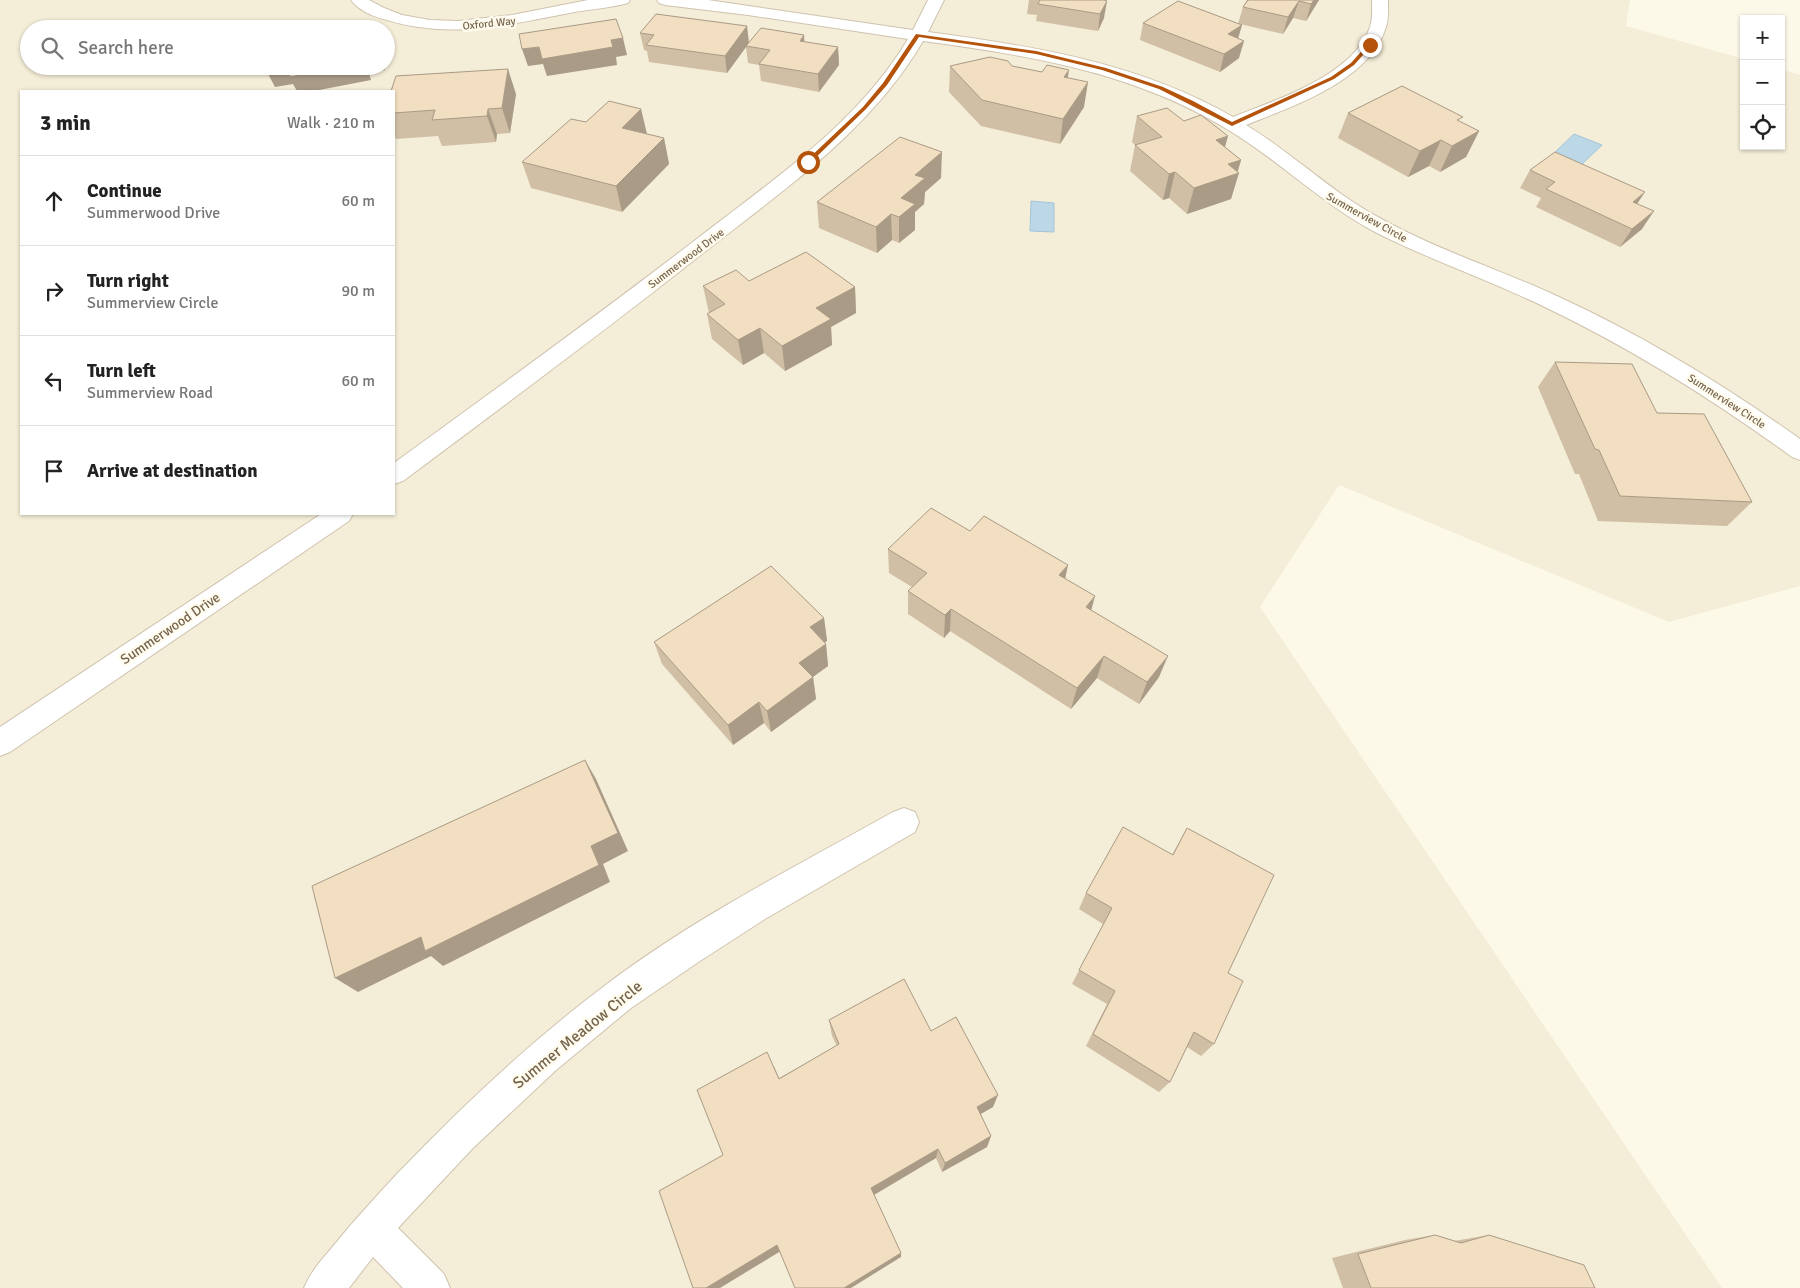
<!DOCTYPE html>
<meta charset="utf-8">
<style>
body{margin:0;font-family:Signika,sans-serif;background:#f6f6f6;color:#222}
.controls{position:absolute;right:15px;top:15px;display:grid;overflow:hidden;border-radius:0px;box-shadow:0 1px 4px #0004}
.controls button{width:45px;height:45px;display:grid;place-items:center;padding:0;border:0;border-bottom:1px solid #e0e0e0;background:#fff;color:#222;font:25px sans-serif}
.stop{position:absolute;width:15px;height:15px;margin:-11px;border:4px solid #b45309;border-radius:50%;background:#fff}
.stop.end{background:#b45309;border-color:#fff;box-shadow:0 1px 5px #0008}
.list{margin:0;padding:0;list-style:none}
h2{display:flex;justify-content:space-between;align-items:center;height:65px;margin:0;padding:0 20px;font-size:21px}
h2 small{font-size:16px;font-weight:400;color:#767676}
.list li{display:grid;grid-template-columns:32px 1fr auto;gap:15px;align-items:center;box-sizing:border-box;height:90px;padding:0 20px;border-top:1px solid #e0e0e0}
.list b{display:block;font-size:19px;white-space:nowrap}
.list p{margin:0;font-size:16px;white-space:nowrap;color:#767676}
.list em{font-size:16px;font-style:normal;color:#767676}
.icon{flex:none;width:28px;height:28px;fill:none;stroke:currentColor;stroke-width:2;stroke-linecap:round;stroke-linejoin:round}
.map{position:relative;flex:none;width:1800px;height:1288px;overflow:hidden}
.search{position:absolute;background:#fff;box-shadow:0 1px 4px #0004;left:20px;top:20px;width:375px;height:55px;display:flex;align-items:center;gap:12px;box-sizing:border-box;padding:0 18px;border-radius:28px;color:#767676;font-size:19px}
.panel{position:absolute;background:#fff;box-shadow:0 1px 4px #0004;left:20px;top:90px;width:375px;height:425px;border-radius:0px}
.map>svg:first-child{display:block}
.residential{fill:#f4edd7;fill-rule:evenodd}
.water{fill:#bcd8e7;stroke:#a3c5d9}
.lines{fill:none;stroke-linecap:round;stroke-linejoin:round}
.street-casing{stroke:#cfc3ae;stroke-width:2}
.street{fill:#fff;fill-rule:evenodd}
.wall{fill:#d0bfa5}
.shaded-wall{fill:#a99b86}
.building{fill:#f2dec0;stroke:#a99b86}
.route{fill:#b45309}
.labels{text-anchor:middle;stroke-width:5;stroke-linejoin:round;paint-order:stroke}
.far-street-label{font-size:11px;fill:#77644c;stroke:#fffcef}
.street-label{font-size:14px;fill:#77644c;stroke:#fffcef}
.near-street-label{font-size:16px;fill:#77644c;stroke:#fffcef}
</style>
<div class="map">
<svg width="1800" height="1288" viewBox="0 0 1800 1288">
<rect width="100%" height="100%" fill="#fdf9e9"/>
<path class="residential" d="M0,0H1630L1626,26L1744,59V146H1781V69L1800,75V586L1669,622L1339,485L1260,607L1722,1288H0ZM29,29H386V66H29ZM21,91H394V514H21Z"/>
<g class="water">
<path d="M1574,134L1602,145L1579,167L1551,156Z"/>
<path d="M1031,201L1054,203V232L1030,231Z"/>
</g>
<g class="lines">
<g class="street-casing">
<g id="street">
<path d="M351,0H369L384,8L402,15L430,20L458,21L512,15L588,0H630L628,3C610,8 592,9 575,12C510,24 453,40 387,20C374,17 359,11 351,0Z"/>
<path d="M657,0H708L913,30L928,0H944L928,32C1034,46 1139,63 1233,117C1276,100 1354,75 1370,27C1373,18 1372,9 1372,0H1388C1388,9 1389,18 1386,27C1370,81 1293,106 1246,125C1291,152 1329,190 1376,216C1434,249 1499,269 1559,297C1644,336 1724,385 1800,439V460L1792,457C1714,400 1632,349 1545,307C1489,280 1430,260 1375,232C1322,204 1281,162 1230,131C1135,72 1032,56 923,41C872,129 785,189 707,250C607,329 505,405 403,481L394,484V463C496,389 598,315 698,238C774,179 858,123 908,39L748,15L665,5L659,3Z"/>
<path d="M321,514H353L349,521L10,752L0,756V727Z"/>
<path d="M904,808L915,812L919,822L915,832L765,919L700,961L631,1008L555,1071L472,1149L398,1228L444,1274L450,1288H403L373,1257L349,1288H304C311,1271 323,1258 335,1244C354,1220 375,1198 396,1175C461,1107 531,1041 607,984C695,917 797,866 893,812Z"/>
</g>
</g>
<use href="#street" class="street"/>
</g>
<g class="wall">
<path d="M1029,0H1104V18L1098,31L1036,21L1037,15L1027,14Z"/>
<path d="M1247,0H1319L1306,21L1293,18L1283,34L1240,24L1242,25L1238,38L1239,58L1220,72L1140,40L1143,23L1238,24L1243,7Z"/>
<path d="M640,33L749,43L804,42L838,47L839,65L819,92L761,81L759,65L748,63L746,47L727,73L649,62L647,51L644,50Z"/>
<path d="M950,66H1012L1068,77L1084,107L1060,144L981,126L949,92Z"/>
<path d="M394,91L516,94L510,133L497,134L496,142L442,146L438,136L396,139L394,133Z"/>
<path d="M641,109L647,134L664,138L669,164L622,212L531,188L522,162L586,122Z"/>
<path d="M1348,113L1460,122L1479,131L1466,157L1440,172L1429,166L1408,177L1338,138Z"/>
<path d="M1137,116L1184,121L1225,147L1241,160L1231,199L1187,214L1169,198L1163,200L1130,171L1135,145L1132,142Z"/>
<path d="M1530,170L1637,204L1642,229L1620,247L1536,207L1541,198L1520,188Z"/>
<path d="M941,178L925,192L924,204L915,212V230L899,243L892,240L877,253L819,228L817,202Z"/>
<path d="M749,281L855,287L856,313L831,327L832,345L785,371L764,353L743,365L712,339L707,314L709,313L703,286Z"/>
<path d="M1555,362L1657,413L1752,502L1727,526L1598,521L1579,474H1575L1538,387Z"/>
<path d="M970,531L1065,579L1091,610L1159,677L1139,704L1097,678L1071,709L950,631L944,638L908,614V591L912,587L889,573L888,549Z"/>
<path d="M824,618L827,641L824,642L826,644L828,666L813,677L816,699L771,732L764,723L733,745L662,664L654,642Z"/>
<path d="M1187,828L1228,973L1214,1044L1201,1056L1187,1047L1170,1082L1159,1092L1086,1046L1107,1004L1072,984L1103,924L1079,909L1086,893L1172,855Z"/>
<path d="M829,1020L931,1031L993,1107L980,1114L991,1136L987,1147L942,1172L936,1158L874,1195L901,1253V1257L780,1252L723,1155L774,1066L779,1078L837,1046L832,1036Z"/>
<path d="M1435,1235L1454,1241L1489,1235L1595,1288H1343L1332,1258L1405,1240Z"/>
</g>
<g class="shaded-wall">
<path d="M1314,0H1319L1306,21L1311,4Z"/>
<path d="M1107,1L1104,18L1098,31L1100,14Z"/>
<path d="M1299,1L1293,18L1283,34L1288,17Z"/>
<path d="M1242,25L1237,42L1228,34Z"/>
<path d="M747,26L749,43L727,73L725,56Z"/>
<path d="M804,35L805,53L800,41Z"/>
<path d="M623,38L627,55L616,57L617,65L547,76L543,64L528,66L522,49Z"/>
<path d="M1244,41L1239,58L1220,72L1224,54Z"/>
<path d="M838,47L839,65L819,92L818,74Z"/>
<path d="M283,66H383L385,70L369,73L371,80L314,91H297L293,84L275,87L266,70Z"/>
<path d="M508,69L516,94L510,133L502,108Z"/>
<path d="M1069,70L1065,95L1064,77Z"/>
<path d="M1088,82L1084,107L1060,144L1063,119Z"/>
<path d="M488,109L497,134L496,142L487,116Z"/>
<path d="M641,109L647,135L622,128Z"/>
<path d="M1479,131L1466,157L1440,172L1452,146Z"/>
<path d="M1228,136L1221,162L1216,140Z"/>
<path d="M664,138L669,164L622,212L616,186Z"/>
<path d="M1441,140L1429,166L1408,177L1420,151Z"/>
<path d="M942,152L941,178L925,192L924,204L915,212V230L899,243V217L901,198L915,175Z"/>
<path d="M1241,160L1237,173H1239L1231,199L1187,214L1194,188L1228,164Z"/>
<path d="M1175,172L1169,198L1163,200L1169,174Z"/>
<path d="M1645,192L1633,210V202Z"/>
<path d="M1654,211L1642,229L1620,247L1632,229Z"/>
<path d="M891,214L892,240L877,253L876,227Z"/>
<path d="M855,287L856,313L831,327L832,345L785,371L782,346L816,308Z"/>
<path d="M760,328L764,353L743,365L738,340Z"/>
<path d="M1068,565L1063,589L1059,575Z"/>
<path d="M1095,596L1089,619L1086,607Z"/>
<path d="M951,609L950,631L944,638L945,615Z"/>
<path d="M824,618L827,641L813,650L810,627Z"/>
<path d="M826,644L828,666L803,684L799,663Z"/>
<path d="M1104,656L1097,678L1071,709L1077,688Z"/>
<path d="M1168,656L1159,677L1139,704L1147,682Z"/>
<path d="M813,677L816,699L771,732L767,711Z"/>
<path d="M759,702L764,723L733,745L728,725Z"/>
<path d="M585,760L596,779L628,851L603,864L610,882L443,966L431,956L358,992L335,978L591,846Z"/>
<path d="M998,1095L993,1107L972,1119L977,1107Z"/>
<path d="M991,1136L987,1147L942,1172L945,1163Z"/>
<path d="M938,1149L936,1158L872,1196L871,1188Z"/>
<path d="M777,1245L784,1249L720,1288H706Z"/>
<path d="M901,1253V1257L851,1288H844Z"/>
</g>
<g class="building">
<path d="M1040,0H1104L1107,1L1100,14L1038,4Z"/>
<path d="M1248,0H1314L1311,4L1299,1L1288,17L1243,7Z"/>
<path d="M1178,1L1242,25L1228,34L1244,41L1224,54L1143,23Z"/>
<path d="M656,14L747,26L725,56L646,45L654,35L640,33Z"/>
<path d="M616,19L623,38L611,40L613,47L542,59L539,47L522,49L519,34Z"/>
<path d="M761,28L804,35L800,41L838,47L818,74L759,64L770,50L746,46Z"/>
<path d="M990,57L1008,61L1012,66L1042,72L1047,65L1069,70L1064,77L1088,82L1063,119L982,100L950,66Z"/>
<path d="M266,66H283L266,70Z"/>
<path d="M288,66H344L290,77Z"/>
<path d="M508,69L502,108L488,109L487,116L432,120L435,110L394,113V91H391L396,76Z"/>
<path d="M1402,86L1463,117L1457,120L1479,131L1452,146L1441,140L1420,151L1348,113Z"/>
<path d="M609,101L641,109L622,128L664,138L616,186L522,162L571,119L586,122Z"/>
<path d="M1167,108L1184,121L1201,115L1228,136L1216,140L1241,160L1228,164L1239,173L1194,188L1175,172L1169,174L1135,145L1162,137L1137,116Z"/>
<path d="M900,137L942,152L915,175L925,178L901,198L915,204L899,217L891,214L876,227L817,202Z"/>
<path d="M1555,152L1645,192L1633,202L1654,211L1632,229L1546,189L1555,182L1530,170Z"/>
<path d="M806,252L855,287L816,308L831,319L782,346L760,328L738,340L707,314L725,304L703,286L736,270L749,281Z"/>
<path d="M1555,362L1632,364L1657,413L1704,414L1752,502L1620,496L1599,450L1595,449Z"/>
<path d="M931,508L970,531L984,516L1068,565L1059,575L1095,596L1086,607L1168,656L1147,682L1104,656L1077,688L951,609L945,615L908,591L927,573L888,549Z"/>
<path d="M771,566L824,618L810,627L826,644L799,663L813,677L767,711L759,702L728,725L654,642Z"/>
<path d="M585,760L618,833L591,846L599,865L425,951L421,937L335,978L312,886Z"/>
<path d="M1123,827L1173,855L1187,828L1274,875L1228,973L1243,981L1214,1044L1194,1032L1170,1082L1093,1034L1115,991L1079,970L1112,908L1086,893Z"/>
<path d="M904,979L931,1031L956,1017L998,1095L977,1107L991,1136L945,1163L938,1149L871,1188L901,1253L844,1288H795L777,1245L706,1288H693L659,1191L723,1155L697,1090L767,1052L779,1079L839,1044L829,1020Z"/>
<path d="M1435,1235L1461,1243L1489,1235L1584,1265L1595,1288H1371L1358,1254Z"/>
</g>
<path class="route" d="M916,34L1036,51L1106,68L1163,87L1193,101L1232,122L1331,77L1351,63L1368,44L1372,45L1354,65L1334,79L1232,126L1159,89L1102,70L1036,54L919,37L887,85L866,109L809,164H806V161L863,107L883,83Z"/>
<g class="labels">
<g class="far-street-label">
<text transform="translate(489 23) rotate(-6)" y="4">Oxford Way</text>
<text transform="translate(1367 217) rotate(29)" y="4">Summerview Circle</text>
<text transform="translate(686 258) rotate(-37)" y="4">Summerwood Drive</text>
<text transform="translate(1727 401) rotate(33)" y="4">Summerview Circle</text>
</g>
<g class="street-label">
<text transform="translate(170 628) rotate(-34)" y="5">Summerwood Drive</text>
</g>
<g class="near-street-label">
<text transform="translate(577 1034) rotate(-39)" y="6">Summer Meadow Circle</text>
</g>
</g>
</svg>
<div class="controls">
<button>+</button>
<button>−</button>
<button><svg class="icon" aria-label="locate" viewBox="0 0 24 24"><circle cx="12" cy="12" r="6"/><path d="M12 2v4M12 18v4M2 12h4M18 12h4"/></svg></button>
</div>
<div class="stop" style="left:808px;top:162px"></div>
<div class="stop end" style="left:1370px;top:45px"></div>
<div class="search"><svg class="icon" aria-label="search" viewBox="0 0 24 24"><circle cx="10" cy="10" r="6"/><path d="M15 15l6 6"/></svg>Search here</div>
<section class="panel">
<h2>3 min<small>Walk · 210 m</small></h2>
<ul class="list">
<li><svg class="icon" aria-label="ahead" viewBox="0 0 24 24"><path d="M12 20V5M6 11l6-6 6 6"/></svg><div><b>Continue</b><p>Summerwood Drive</p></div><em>60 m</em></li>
<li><svg class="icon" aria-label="right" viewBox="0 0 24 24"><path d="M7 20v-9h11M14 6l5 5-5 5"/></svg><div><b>Turn right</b><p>Summerview Circle</p></div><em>90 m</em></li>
<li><svg class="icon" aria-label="left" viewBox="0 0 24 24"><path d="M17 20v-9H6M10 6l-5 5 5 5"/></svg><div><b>Turn left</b><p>Summerview Road</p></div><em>60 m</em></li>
<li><svg class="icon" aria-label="arrive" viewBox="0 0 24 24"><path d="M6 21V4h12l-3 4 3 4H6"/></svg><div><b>Arrive at destination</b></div></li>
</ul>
</section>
</div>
